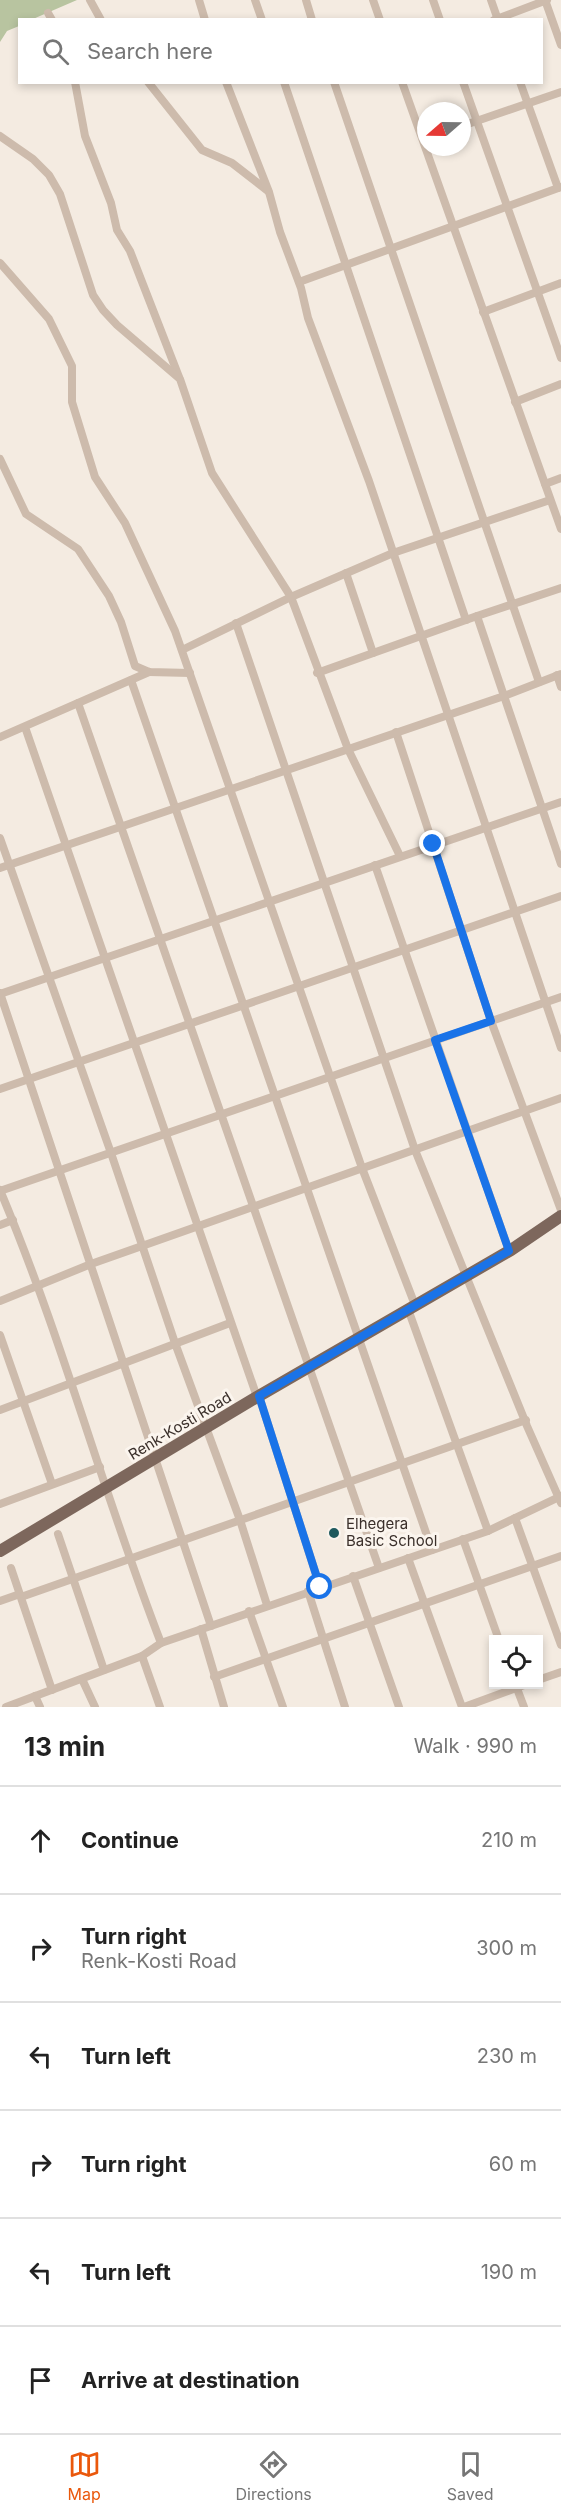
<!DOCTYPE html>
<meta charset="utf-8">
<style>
body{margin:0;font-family:Inter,sans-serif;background:#f6f6f6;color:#222}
.controls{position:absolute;right:18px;bottom:18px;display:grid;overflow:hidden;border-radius:0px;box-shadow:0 3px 9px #0003}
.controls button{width:54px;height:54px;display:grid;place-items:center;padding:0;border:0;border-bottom:2px solid #e0e0e0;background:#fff;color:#222;font:30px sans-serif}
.compass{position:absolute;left:417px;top:102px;width:54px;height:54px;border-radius:50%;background:#fff;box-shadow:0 3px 9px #0003;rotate:250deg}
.stop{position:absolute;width:18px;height:18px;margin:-14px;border:4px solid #1a73e8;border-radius:50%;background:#fff}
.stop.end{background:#1a73e8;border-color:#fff;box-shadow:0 2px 6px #0008}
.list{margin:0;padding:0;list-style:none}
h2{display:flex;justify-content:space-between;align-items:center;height:78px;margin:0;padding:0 24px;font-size:26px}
h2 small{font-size:20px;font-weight:400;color:#767676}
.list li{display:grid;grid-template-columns:39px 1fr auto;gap:18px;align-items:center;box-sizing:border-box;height:108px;padding:0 24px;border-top:2px solid #e0e0e0}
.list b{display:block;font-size:22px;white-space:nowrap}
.list p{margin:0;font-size:20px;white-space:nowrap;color:#767676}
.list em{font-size:20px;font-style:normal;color:#767676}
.icon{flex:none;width:33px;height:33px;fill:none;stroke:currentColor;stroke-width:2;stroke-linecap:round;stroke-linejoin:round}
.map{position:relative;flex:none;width:561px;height:1707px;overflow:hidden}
.search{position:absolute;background:#fff;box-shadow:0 3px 9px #0003;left:18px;right:18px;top:18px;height:66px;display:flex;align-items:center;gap:15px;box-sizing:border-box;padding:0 21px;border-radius:0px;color:#767676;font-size:22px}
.sheet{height:726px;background:#fff}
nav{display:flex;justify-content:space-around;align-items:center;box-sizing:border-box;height:84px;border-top:2px solid #e0e0e0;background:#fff;font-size:16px;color:#767676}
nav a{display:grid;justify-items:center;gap:3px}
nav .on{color:#ea580c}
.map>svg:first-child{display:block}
.green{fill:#b8c4a0}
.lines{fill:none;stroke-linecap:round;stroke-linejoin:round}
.street{stroke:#cdbbac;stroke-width:8}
.primary{stroke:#7d675c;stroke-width:12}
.route{stroke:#1a73e8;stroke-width:8}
.poi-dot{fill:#1f5a5e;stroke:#fbf5ee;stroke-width:2}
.labels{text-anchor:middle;stroke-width:6;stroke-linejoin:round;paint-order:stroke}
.street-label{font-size:15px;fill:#3b302b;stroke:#fbf5ee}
.poi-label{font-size:15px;fill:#3b302b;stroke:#fbf5ee;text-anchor:start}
</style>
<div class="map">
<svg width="561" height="1707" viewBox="0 0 561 1707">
<rect width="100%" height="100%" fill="#f4ebe1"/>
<path class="green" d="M0,0H77L33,19L20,20L19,26L7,31L0,42Z"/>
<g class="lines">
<g class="street">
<path d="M90,0L101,20"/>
<path d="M199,0L205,20"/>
<path d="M255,0L262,20"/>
<path d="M306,0L312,20"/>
<path d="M373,0L380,20"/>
<path d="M433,0L440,20"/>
<path d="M491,0L498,20"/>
<path d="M545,0L561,45"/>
<path d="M48,13L52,20"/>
<path d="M494,20L547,0"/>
<path d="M75,82L85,136L111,203L117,230L130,251L179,377"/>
<path d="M148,82L202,150L232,163L268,191"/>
<path d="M226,82L269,192L280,232L301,288L308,318L369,481L561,1048"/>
<path d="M284,82L466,620"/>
<path d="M334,82L539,682"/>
<path d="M402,82L561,529"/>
<path d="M463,82L561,358"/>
<path d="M520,82L558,188"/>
<path d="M462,126L561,92"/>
<path d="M0,136L33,159L49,175L60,194L93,295L103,310L117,325L180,379L212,473L291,597L348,749L400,856"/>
<path d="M0,263L49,319L72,366V402L95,477L125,523L175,631L362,1168L415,1305"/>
<path d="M299,282L561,187"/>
<path d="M483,312L561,283"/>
<path d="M515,402L561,384"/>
<path d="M0,459L26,514L78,549L109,596L121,622L135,666L149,672L190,673"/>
<path d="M545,484L561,478"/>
<path d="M346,573L373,653"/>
<path d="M477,616L561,588"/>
<path d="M236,623L415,1150L527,1426L561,1503"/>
<path d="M182,650L291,597L393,553L550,500"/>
<path d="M561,674L504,696L561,864"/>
<path d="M557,675L561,687"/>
<path d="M131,680L432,1550"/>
<path d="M78,703L379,1568"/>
<path d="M25,727L257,1397"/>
<path d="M396,732L491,1021L561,1210"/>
<path d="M0,737L149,672"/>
<path d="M0,838L111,1153L175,1343L240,1520L267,1605"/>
<path d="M375,865L509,1251"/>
<path d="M0,868L504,696L477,616L317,673"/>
<path d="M0,993L211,1626"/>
<path d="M0,994L561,802"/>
<path d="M0,1089L561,896"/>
<path d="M0,1190C63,1340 103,1493 161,1643"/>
<path d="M0,1191L561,997"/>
<path d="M0,1225L13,1220"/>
<path d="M0,1301L91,1264L561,1098"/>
<path d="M408,1309L488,1531"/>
<path d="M0,1335L52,1484"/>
<path d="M259,1396L320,1587"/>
<path d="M0,1410L230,1323"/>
<path d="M0,1504L100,1467"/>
<path d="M515,1518L561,1645"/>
<path d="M58,1534L104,1670"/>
<path d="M463,1539L499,1640"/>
<path d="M408,1558L462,1707"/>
<path d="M11,1568L52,1690"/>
<path d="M353,1576L399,1707"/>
<path d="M308,1591L345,1707"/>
<path d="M21,1597L526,1420"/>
<path d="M0,1601L20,1594"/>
<path d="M249,1611L283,1707"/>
<path d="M201,1629L224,1707"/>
<path d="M142,1656L160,1707"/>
<path d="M214,1677L561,1556"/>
<path d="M82,1679L95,1707"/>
<path d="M538,1680L561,1672"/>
<path d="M516,1686L524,1707"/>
<path d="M35,1696L40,1707"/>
<path d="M6,1707L142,1656L161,1643L488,1531L561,1496"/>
<path d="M464,1707L527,1684"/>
</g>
<path class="primary" d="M0,1551L257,1397L511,1250L561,1216"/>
</g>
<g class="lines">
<path class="route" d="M320,1587L259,1396L509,1251L435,1040L491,1021L433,844"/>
</g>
<circle class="poi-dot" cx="334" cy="1533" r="6"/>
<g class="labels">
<g class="street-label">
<text transform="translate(180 1426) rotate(-31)" y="5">Renk-Kosti Road</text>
</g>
<g class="poi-label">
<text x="346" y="1529">Elhegera<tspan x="346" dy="17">Basic School</tspan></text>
</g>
</g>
</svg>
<div class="controls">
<button><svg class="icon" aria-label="locate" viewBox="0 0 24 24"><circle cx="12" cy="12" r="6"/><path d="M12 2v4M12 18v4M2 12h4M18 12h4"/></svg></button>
</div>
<svg class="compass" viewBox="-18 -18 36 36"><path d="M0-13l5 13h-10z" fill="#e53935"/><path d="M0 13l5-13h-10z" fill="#767676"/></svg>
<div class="stop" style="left:320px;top:1587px"></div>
<div class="stop end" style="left:433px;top:844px"></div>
<div class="search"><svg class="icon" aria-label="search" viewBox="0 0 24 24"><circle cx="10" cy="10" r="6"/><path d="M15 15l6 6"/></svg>Search here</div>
</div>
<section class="sheet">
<h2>13 min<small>Walk · 990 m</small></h2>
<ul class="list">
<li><svg class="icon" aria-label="ahead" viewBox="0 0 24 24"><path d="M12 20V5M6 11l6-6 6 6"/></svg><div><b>Continue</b></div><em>210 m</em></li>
<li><svg class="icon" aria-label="right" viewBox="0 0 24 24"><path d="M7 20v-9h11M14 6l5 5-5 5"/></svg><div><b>Turn right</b><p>Renk-Kosti Road</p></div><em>300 m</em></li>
<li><svg class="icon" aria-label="left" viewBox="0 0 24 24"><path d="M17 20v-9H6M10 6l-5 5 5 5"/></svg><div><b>Turn left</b></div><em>230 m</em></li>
<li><svg class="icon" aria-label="right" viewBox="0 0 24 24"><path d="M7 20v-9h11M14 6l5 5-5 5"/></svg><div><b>Turn right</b></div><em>60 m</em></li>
<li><svg class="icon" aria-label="left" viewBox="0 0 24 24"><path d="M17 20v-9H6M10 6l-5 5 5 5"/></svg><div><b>Turn left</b></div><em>190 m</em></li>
<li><svg class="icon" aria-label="arrive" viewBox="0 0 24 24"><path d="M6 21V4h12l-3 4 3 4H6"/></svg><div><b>Arrive at destination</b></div></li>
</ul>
</section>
<nav>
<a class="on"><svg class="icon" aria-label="map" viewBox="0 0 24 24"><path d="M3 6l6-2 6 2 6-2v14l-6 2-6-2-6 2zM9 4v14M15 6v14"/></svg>Map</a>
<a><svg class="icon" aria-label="directions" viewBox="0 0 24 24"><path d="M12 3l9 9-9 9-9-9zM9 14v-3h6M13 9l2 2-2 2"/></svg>Directions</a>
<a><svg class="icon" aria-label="saved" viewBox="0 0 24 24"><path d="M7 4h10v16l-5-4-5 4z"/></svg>Saved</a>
</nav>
